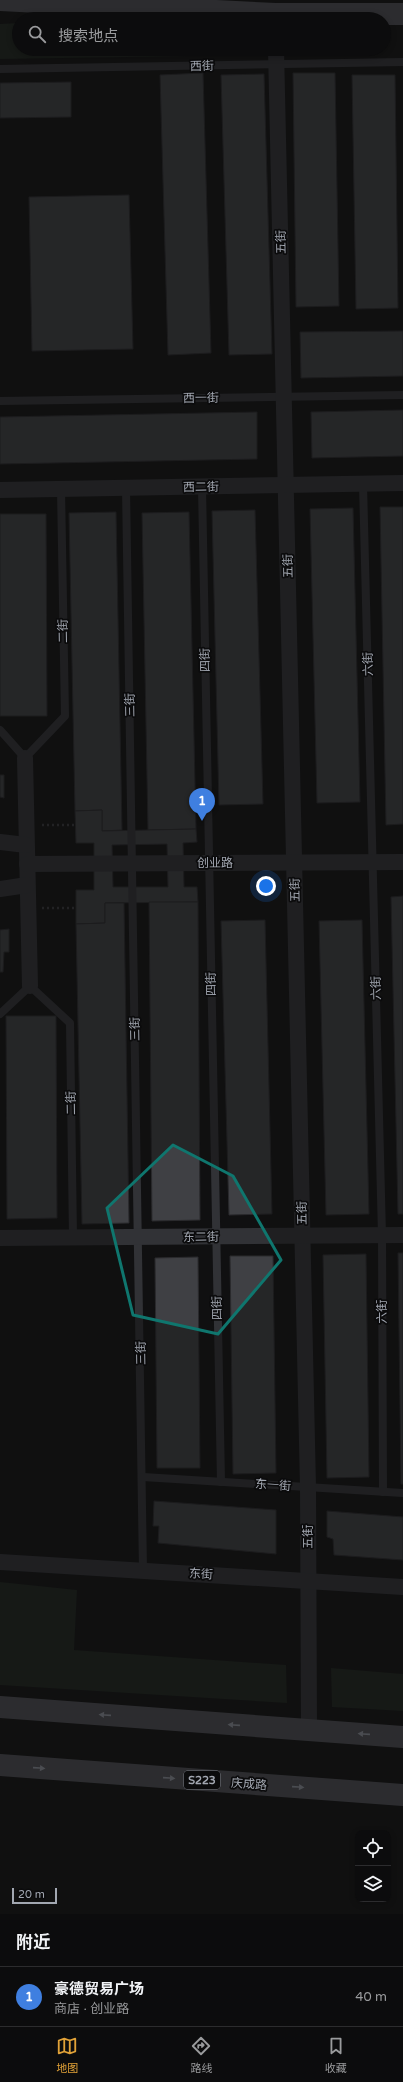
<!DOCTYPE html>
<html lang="zh">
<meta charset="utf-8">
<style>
body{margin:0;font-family:"Varela Round","Noto Sans SC",sans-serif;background:#1a1a1b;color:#f1f3f6}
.controls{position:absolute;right:12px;bottom:12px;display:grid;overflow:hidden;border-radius:8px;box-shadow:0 2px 6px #0003}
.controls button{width:36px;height:36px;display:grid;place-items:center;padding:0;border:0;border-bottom:1px solid #2c2c2e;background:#0c0c0d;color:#f1f3f6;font:20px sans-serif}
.scale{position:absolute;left:12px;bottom:10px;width:45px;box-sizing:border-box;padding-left:4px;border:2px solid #a2a7b1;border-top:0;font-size:11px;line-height:14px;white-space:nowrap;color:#a2a7b1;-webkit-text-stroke:3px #0b0b0c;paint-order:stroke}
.you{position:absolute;left:266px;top:886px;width:14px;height:14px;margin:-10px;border:3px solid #fff;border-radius:50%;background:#1a73e8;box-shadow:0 0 0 6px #1a73e833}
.badge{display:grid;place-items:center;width:26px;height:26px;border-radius:50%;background:#e1a238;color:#fff;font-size:13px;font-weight:700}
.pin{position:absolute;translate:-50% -33px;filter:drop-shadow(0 1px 2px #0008)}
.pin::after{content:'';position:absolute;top:21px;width:14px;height:12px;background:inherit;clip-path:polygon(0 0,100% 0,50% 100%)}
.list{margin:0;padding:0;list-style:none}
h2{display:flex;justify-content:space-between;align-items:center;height:52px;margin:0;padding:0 16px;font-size:17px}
h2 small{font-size:13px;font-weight:400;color:#9a9b9d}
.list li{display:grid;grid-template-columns:26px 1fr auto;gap:12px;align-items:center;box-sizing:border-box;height:60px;padding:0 16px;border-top:1px solid #2c2c2e}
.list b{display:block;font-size:15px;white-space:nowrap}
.list p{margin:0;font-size:13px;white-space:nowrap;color:#9a9b9d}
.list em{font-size:13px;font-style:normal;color:#9a9b9d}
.icon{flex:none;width:22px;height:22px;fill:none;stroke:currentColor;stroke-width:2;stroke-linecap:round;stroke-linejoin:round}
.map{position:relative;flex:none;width:403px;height:1914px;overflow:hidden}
.search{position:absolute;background:#0c0c0d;box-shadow:0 2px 6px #0003;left:12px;right:12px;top:12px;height:44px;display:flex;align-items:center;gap:10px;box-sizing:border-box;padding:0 14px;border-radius:22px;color:#9a9b9d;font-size:15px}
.sheet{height:112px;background:#0c0c0d}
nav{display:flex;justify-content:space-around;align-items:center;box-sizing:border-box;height:56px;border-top:1px solid #2c2c2e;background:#0c0c0d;font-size:11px;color:#9a9b9d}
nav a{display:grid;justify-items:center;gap:2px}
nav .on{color:#e1a238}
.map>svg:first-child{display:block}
.green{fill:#1d241d}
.building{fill:#3f4044;stroke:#2a2a2d;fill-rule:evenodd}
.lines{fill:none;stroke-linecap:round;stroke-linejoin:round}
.path{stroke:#38393d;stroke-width:2.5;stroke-dasharray:2 3;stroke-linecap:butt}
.service{stroke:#313236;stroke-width:8}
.minor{stroke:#313236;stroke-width:16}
.primary{stroke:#4e4f55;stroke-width:22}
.oneway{fill:#91959f}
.marked{fill:none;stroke:#0f766e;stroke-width:3;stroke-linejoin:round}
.labels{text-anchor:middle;stroke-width:3.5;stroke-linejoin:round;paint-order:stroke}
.shield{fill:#0b0b0c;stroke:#757880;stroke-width:1}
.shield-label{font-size:11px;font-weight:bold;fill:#a2a7b1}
.street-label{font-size:12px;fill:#a2a7b1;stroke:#0b0b0c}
</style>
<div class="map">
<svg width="403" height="1914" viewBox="0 0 403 1914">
<rect width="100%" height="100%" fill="#101011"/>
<g class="green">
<path d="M19,23V49H258L259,55L0,59V24Z"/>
<path d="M0,1582L77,1590L74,1650L286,1665L287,1703L0,1685Z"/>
<path d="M331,1668L403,1674V1711L332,1707Z"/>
</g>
<g class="building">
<path d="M203,73L211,353L168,355L160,75Z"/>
<path d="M293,73H335L339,306L296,307Z"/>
<path d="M264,74L272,354L229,355L221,75Z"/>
<path d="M352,75H395L398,308L356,309Z"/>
<path d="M71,82V117L0,118V83Z"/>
<path d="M129,195L133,349L32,351L29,197Z"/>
<path d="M403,331V376L301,378L300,332Z"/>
<path d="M403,410V456L312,458L311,412Z"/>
<path d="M257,412V459L0,464V417Z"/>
<path d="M380,507H403V824L386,825Z"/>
<path d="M353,508L360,802L317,803L310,509Z"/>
<path d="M255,510L263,804L219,805L212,511Z"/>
<path d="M116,512L122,830L102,831V810L75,811L69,513Z"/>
<path d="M189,512L196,829L148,830L142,513Z"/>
<path d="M0,514H46L47,716H0Z"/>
<path d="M0,775H4V798L0,797Z"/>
<path d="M102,810V831L196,829L197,842L183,843L184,887H197L198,902L105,903V923L76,924V890H94V843H76L75,811ZM167,844L168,887H113L112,845Z"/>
<path d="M403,896V1214H398L391,897Z"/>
<path d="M149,902H198L200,1220L152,1221Z"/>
<path d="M105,903H124L129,1223L82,1224L76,924L105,923Z"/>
<path d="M265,920L272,1214L229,1215L221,921Z"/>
<path d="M362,920L369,1214L326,1215L319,921Z"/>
<path d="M9,929V952H4L3,972H0V930Z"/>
<path d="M6,1016H56L57,1218L7,1219Z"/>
<path d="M398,1253H403V1484H401Z"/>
<path d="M366,1254L369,1477L327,1478L323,1255Z"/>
<path d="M230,1256H273L276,1473L233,1474Z"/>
<path d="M198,1257L200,1468H157L155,1258Z"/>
<path d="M154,1501L276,1510V1554L158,1543L159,1526H153Z"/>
<path d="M327,1511L403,1517V1560L334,1555L333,1539L327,1537Z"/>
</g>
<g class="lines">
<g class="path">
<path d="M42,825H75"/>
<path d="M42,908H76"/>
</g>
<g class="service">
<path d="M0,69L403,62"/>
<path d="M0,401L403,395"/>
<path d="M363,484L382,1235L383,1492"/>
<path d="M202,487L221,1482"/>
<path d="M126,488L143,1571"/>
<path d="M0,730L25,758L65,716L61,489"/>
<path d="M0,1014L30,986L70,1023L73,1238"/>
<path d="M143,1477L403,1493"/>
</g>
<g class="minor">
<path d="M276,49L308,1487L309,1730"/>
<path d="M0,490L403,483"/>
<path d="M25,758L30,986"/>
<path d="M0,842L26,845"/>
<path d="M27,864L403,862"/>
<path d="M0,889L27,885"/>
<path d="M0,1238L403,1235"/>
<path d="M0,1562L403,1587"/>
</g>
<g class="primary">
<path d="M0,0L275,14H403"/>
<path d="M0,1707L403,1737"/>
<path d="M0,1765L403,1795"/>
</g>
</g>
<defs><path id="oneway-solid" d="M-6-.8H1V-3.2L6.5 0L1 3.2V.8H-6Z"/></defs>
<g class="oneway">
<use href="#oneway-solid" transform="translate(105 1715) rotate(-176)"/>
<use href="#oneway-solid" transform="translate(234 1725) rotate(-176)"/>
<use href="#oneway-solid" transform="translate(364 1734) rotate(-176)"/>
<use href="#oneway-solid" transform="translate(39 1768) rotate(4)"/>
<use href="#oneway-solid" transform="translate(169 1778) rotate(4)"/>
<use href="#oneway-solid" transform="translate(298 1787) rotate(4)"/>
</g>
<path d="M0 0H403V1914H0ZM173,1145L233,1176L281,1260L218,1334L133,1315L107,1208Z" fill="#101011" fill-opacity=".55" fill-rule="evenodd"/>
<path class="marked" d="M173,1145L233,1176L281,1260L218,1334L133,1315L107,1208Z"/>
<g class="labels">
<rect class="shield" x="184" y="1771" width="36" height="18" rx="3"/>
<g class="shield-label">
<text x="202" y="1784">S223</text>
</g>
<g class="street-label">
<text transform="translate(202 66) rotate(-1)" y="4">西街</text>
<text transform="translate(281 242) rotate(-91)" y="4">五街</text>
<text transform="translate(201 398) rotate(-1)" y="4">西一街</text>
<text transform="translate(201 487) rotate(-1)" y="4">西二街</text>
<text transform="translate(288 566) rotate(-91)" y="4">五街</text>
<text transform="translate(63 631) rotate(-91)" y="4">二街</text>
<text transform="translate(205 660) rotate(-91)" y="4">四街</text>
<text transform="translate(368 664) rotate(-91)" y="4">六街</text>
<text transform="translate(130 705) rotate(-91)" y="4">三街</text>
<text x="215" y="867">创业路</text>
<text transform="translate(295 890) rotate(-91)" y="4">五街</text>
<text transform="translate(211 984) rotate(-91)" y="4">四街</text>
<text transform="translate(376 988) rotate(-91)" y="4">六街</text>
<text transform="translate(135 1029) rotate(-91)" y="4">三街</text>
<text transform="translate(71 1103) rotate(-91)" y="4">二街</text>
<text transform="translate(302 1213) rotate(-91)" y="4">五街</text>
<text transform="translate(201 1237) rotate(-1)" y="4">东二街</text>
<text transform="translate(217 1308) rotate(-91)" y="4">四街</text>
<text transform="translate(382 1312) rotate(-90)" y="4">六街</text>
<text transform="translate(141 1353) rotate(-91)" y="4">三街</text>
<text transform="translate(273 1485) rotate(4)" y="4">东一街</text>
<text transform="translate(308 1537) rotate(-90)" y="4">五街</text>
<text transform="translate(201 1574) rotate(3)" y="4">东街</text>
<text transform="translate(249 1784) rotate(4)" y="4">庆成路</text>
</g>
</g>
</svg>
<div class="controls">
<button><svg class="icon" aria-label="locate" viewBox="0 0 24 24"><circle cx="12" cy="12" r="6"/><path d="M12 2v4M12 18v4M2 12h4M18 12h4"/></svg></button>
<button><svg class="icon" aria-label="layers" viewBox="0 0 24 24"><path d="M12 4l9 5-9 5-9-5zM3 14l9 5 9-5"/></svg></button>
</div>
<div class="scale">20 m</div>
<div class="you"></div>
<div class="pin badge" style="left:202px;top:821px;background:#3f7fe0">1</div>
<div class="search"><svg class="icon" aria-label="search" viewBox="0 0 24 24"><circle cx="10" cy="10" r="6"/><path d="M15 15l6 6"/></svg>搜索地点</div>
</div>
<section class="sheet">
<h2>附近<small></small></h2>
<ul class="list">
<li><span class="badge" style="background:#3f7fe0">1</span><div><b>豪德贸易广场</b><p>商店 · 创业路</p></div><em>40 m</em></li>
</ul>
</section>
<nav>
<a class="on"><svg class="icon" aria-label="map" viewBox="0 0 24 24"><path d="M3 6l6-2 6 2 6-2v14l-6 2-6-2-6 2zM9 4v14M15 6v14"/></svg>地图</a>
<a><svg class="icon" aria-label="directions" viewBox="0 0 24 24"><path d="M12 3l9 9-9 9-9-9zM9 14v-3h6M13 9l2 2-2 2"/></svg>路线</a>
<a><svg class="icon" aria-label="saved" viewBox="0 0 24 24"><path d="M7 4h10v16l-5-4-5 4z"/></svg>收藏</a>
</nav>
